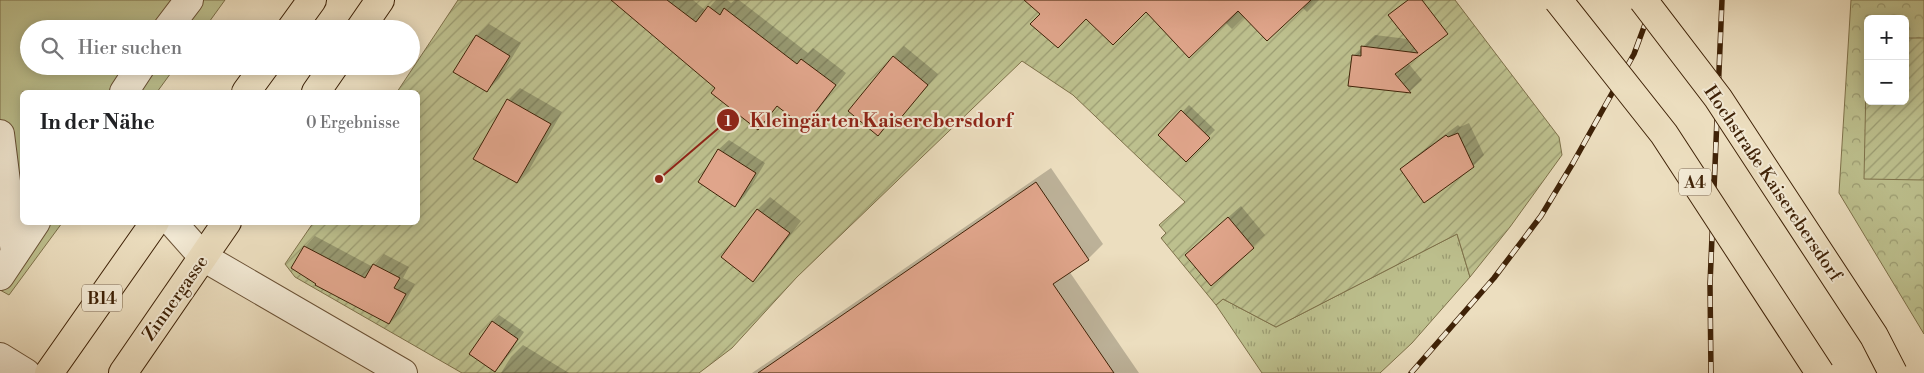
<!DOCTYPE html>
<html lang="de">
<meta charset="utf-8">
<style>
body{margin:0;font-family:"Libre Bodoni",serif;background:#f6f6f6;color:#202124}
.controls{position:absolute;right:15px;top:15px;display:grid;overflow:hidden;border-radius:8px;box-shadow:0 2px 12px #0003}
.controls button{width:45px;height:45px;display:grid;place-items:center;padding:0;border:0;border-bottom:1px solid #e0e0e0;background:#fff;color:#202124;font:25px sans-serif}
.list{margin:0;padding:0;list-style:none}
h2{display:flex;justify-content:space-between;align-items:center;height:65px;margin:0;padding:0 20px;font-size:21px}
h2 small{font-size:16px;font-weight:400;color:#757577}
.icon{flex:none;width:28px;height:28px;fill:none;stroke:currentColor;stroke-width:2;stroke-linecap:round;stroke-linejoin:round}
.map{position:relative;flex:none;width:1924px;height:373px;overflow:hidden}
.search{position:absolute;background:#fff;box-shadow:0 2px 12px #0003;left:20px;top:20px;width:400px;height:55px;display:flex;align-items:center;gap:12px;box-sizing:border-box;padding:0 18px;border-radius:28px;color:#757577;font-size:19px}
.panel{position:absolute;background:#fff;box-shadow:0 2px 12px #0003;left:20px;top:90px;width:400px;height:135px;border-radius:8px}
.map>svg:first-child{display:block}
.grass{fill:url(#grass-tufts);stroke:#7e714a}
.forest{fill:url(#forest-crowns);stroke:#7e714a;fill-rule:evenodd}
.park{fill:#bdc08e;stroke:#7e714a}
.garden{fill:url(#garden-furrows);stroke:#7e714a}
.shadow{fill:#0003}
.building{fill:#e0a58b;stroke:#3f2207}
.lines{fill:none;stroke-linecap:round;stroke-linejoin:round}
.minor-casing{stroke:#6a5135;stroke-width:30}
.major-casing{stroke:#3f2207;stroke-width:30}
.minor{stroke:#f3ead5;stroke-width:28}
.major{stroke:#ecdebf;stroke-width:28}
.rail-casing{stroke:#3f2207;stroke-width:5.5}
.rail{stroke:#f3ead5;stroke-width:4;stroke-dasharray:11;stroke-linecap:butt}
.highway-bridge-casing{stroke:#3f2207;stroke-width:30;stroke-linecap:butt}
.highway-bridge{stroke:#ecdebf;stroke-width:28}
.labels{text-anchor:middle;stroke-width:4;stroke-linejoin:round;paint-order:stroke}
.shield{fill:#f3ead5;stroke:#755e45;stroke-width:1}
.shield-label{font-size:16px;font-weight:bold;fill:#3f2207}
.street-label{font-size:18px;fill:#3f2207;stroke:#f3ead5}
.leader{fill:none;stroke:#8f2418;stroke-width:2}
.callout-dot{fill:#8f2418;stroke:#f3ead5;stroke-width:2}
.mark-label{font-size:15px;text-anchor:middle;font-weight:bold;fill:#fff}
.callout-label{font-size:19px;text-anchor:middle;font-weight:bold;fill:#8f2418;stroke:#f3ead5;stroke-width:4;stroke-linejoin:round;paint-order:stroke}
</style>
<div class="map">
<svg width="1924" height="373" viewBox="0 0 1924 373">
<defs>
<pattern id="grass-tufts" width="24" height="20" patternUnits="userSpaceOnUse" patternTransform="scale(1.25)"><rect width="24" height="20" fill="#bdc08e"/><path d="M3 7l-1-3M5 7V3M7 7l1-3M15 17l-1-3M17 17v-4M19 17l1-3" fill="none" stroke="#9b9c72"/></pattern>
<pattern id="forest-crowns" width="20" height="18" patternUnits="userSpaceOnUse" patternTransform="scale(1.25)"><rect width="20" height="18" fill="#bdc08e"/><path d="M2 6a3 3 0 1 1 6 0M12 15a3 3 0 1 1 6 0" fill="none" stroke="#9b9c72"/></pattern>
<pattern id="garden-furrows" width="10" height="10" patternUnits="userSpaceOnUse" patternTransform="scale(1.25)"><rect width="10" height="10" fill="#bdc08e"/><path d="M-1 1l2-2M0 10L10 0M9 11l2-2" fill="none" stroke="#9b9c72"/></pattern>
</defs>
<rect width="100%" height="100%" fill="#ecdebf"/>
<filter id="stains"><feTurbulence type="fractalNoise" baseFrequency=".004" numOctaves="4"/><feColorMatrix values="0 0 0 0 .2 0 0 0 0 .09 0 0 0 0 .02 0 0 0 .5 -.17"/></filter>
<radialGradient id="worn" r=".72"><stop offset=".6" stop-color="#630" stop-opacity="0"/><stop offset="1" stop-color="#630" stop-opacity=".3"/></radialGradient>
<path class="grass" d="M1457,234L1470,277L1412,343L1380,373H1262L1216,305L1223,299L1276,327Z"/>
<path class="forest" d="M1851,0H1924V334L1839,193ZM1868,19H1905V101H1868Z"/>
<path class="park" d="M0,0H225L204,29H29V66H176L157,92H22V222L62,223L9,295L0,290Z"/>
<g class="garden">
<path d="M458,0H1455L1559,137L1562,155L1510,227L1470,277L1457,234L1276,327L1223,299L1216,305L1161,238L1166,233L1159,225L1185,202L1073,95L1022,61L797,277L732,348L699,373H462L295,277L285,264L313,223L418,222V92H397Z"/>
<path d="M1867,36L1868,101H1905V38H1924V180L1864,179Z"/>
</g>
<g class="shadow">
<path d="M613,0H693L706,11L716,0H727L731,3L735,0H739L808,53L813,48L846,73L815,114L804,125L778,105L758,129L717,88Z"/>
<path d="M1032,0H1319L1307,12L1302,7L1245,16L1232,29L1225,22L1146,10L1086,18L1042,14Z"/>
<path d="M489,24L521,43L499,79L487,91L477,36Z"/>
<path d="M1375,35L1432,42L1408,63L1422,80L1410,91L1350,85L1353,56Z"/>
<path d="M904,46L938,74L909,108L899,119L895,116L878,134L894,57Z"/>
<path d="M520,88L562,112L529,170L517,182L508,100Z"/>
<path d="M1189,105L1215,130L1186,160L1160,135Z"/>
<path d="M1469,123L1484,155L1473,166L1401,169L1413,158L1458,125L1460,127Z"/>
<path d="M729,140L765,163L745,196L735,206L700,182L719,149Z"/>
<path d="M1051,168L1103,244L1088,259L1069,271L1139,373H752Z"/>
<path d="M770,197L801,221L765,268L753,280L722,257L758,209Z"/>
<path d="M1241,206L1265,235L1211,284L1199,243Z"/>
<path d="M315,236L373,267L384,254L409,267L403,278L415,284L399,313L389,323L293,267L305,247Z"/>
<path d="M499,315L524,332L502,364L495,371L492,322Z"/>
<path d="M523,345L569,373H501L511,357Z"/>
</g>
<g class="building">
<path d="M611,0H667L696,22L708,6L720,15L724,8L797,64L801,59L836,85L804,127L777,106L758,130L711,93L715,88Z"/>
<path d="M1024,0H1311L1267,41L1238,11L1189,58L1146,12L1113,45L1086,19L1058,48L1030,24L1040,14Z"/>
<path d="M1408,0H1422L1448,34L1395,74L1411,93L1348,86L1352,55L1361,56V46L1418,53L1388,15Z"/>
<path d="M476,35L510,56L487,92L453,72Z"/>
<path d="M893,56L928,85L899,120L894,116L878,136L848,111Z"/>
<path d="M507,99L551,124L517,183L473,159Z"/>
<path d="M1181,110L1210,138L1186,162L1158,135Z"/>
<path d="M1458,133L1474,167L1424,203L1400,169L1446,135L1448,137Z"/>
<path d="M718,149L756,173L735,207L698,182Z"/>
<path d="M1036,182L1089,260L1053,284L1114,373H758Z"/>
<path d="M757,209L790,233L753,282L721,257Z"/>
<path d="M1228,217L1254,248L1211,286L1185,255Z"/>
<path d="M304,246L365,278L373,264L400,278L394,288L406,294L389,324L315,285L316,284L291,268Z"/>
<path d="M492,321L518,339L495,372L469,354Z"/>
</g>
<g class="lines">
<g class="minor-casing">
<g id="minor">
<path d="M167,29L189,0"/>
<path d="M124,92L141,66"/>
<path d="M0,134L15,253"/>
<path d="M172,222L203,257L403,373"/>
<path d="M0,276L36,222"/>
<path d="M0,357L26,373"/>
</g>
</g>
<g class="major-casing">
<g id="major">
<path d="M291,29L312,0"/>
<path d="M360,29L380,0"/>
<path d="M246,92L265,66"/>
<path d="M316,92L334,66"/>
<path d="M49,373L155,222"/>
<path d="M123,373L227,222"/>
</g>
</g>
<use href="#minor" class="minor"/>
<use href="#major" class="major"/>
<g class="rail-casing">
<g id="rail">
<path d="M1411,373L1494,278L1541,216L1573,163L1634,54L1654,0"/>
<path d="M1711,373L1710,284L1722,0"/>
</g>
</g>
<use href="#rail" class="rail"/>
<g class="highway-bridge-casing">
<g id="highway-bridge">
<path d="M1558,0L1664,134L1820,373"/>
<path d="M1643,0L1718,98L1874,336L1893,373"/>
</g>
</g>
<use href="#highway-bridge" class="highway-bridge"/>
</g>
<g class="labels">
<g class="shield">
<rect x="1679" y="168.5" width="32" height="27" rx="4"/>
<rect x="82" y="284.5" width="40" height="27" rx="4"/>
</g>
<g class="shield-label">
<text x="1695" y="188">A4</text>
<text x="102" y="304">B14</text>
</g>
<g class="street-label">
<text transform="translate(1773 183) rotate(56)" y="6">Hochstraße Kaiserebersdorf</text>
<text transform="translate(175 298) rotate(-55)" y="6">Zinnergasse</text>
</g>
</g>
<path class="leader" d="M659 179L728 120"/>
<g class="callout-dot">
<circle cx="659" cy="179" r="5"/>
<circle cx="728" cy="120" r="12"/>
</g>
<g class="mark-label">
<text x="728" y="126">1</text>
</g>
<g class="callout-label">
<text x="881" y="127">Kleingärten Kaiserebersdorf</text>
</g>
<rect width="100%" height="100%" filter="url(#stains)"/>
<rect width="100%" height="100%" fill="url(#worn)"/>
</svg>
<div class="controls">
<button>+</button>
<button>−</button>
</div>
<div class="search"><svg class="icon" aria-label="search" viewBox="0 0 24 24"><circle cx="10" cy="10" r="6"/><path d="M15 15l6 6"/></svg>Hier suchen</div>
<section class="panel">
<h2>In der Nähe<small>0 Ergebnisse</small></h2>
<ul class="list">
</ul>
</section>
</div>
